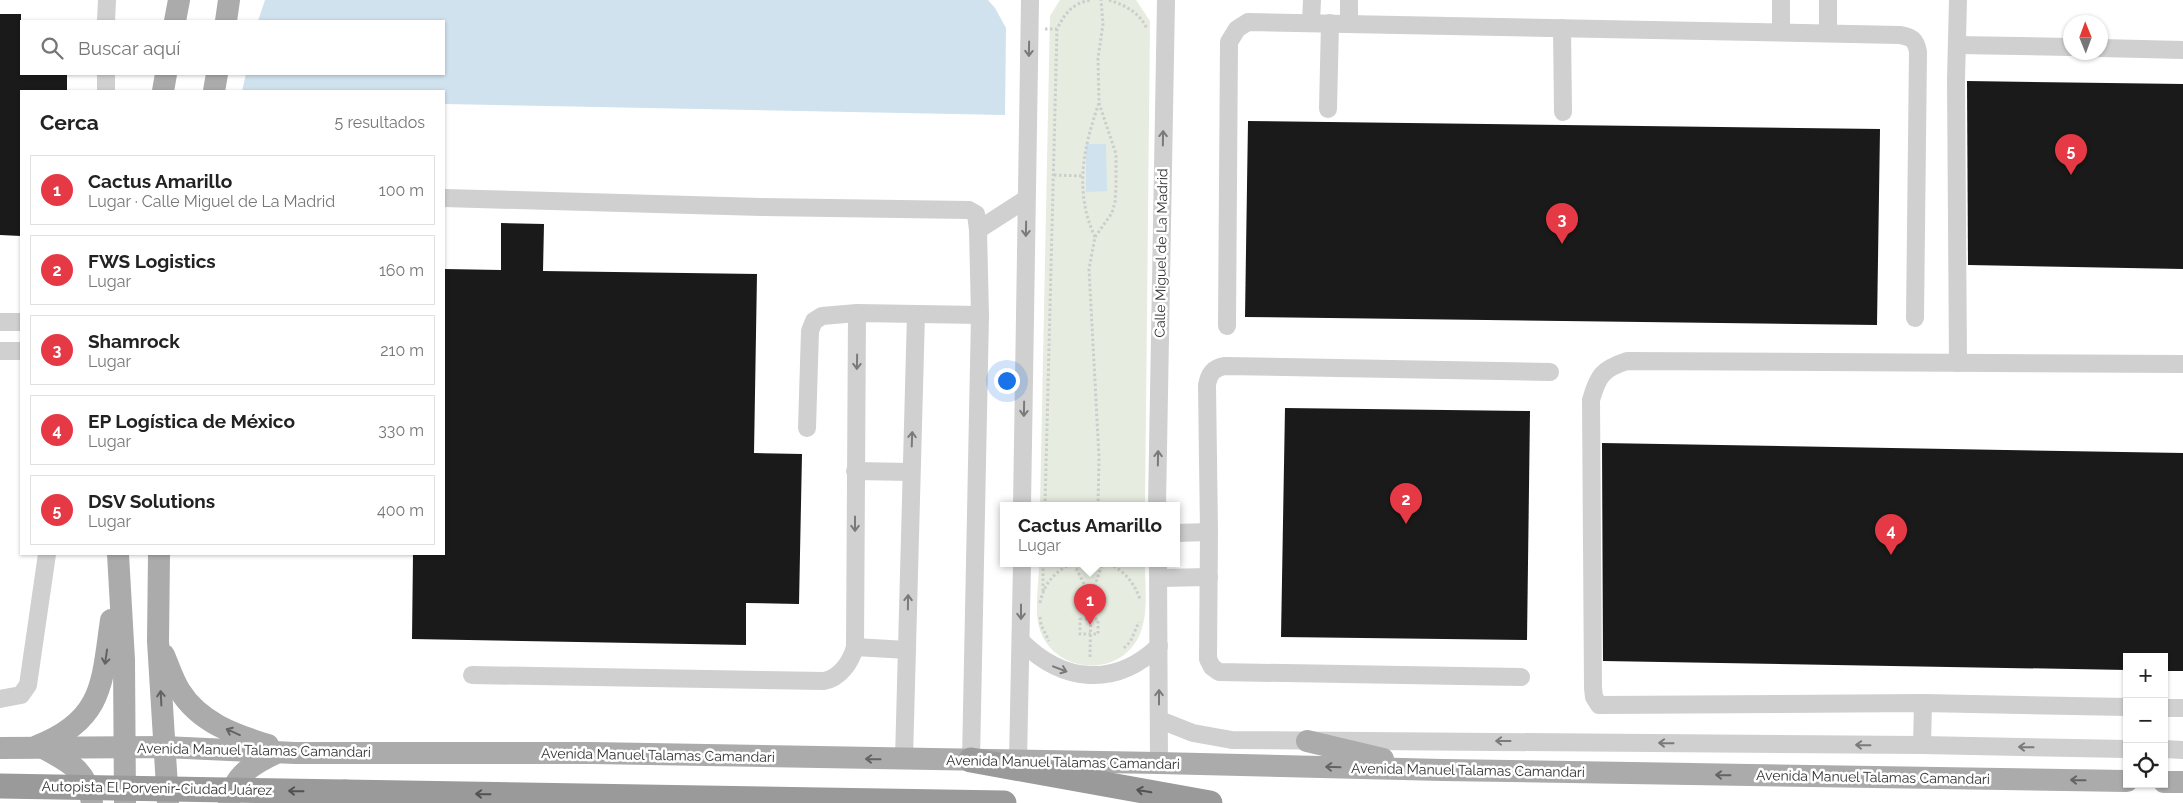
<!DOCTYPE html>
<html lang="es">
<meta charset="utf-8">
<style>
body{margin:0;font-family:Raleway,sans-serif;background:#f2f2f2;color:#222}
.controls{position:absolute;right:15px;bottom:15px;display:grid;overflow:hidden;border-radius:0px;box-shadow:0 1px 4px #0004}
.controls button{width:45px;height:45px;display:grid;place-items:center;padding:0;border:0;border-bottom:1px solid #e0e0e0;background:#fff;color:#222;font:25px sans-serif}
.compass{position:absolute;left:2063px;top:15px;width:45px;height:45px;border-radius:50%;background:#fff;box-shadow:0 1px 4px #0004;rotate:359deg}
.you{position:absolute;left:1006px;top:380px;width:18px;height:18px;margin:-12px;border:4px solid #fff;border-radius:50%;background:#1a73e8;box-shadow:0 0 0 8px #1a73e833}
.badge{display:grid;place-items:center;width:32px;height:32px;border-radius:50%;background:#e63946;color:#fff;font-size:16px;font-weight:700}
.pin{position:absolute;translate:-50% -41px;filter:drop-shadow(0 1px 2px #0008)}
.pin::after{content:'';position:absolute;top:26px;width:18px;height:15px;background:inherit;clip-path:polygon(0 0,100% 0,50% 100%)}
.popup{position:absolute;left:1000px;top:502px;width:180px;height:65px;box-sizing:border-box;display:grid;place-content:center;border-radius:0px;background:#fff;filter:drop-shadow(0 1px 4px #0005);font-size:16px;white-space:nowrap;color:#767676}
.popup b{font-size:19px;color:#222}
.popup::after{content:'';position:absolute;left:50%;top:100%;margin-left:-10px;border:10px solid transparent;border-top-color:#fff}
.list{margin:0;padding:0;list-style:none}
h2{display:flex;justify-content:space-between;align-items:center;height:65px;margin:0;padding:0 20px;font-size:21px}
h2 small{font-size:16px;font-weight:400;color:#767676}
.list li{display:grid;grid-template-columns:32px 1fr auto;gap:15px;align-items:center;box-sizing:border-box;height:70px;margin:0 10px 10px;padding:0 10px;border:1px solid #e0e0e0;border-radius:0px}
.list b{display:block;font-size:19px;white-space:nowrap}
.list p{margin:0;font-size:16px;white-space:nowrap;color:#767676}
.list em{font-size:16px;font-style:normal;color:#767676}
.icon{flex:none;width:28px;height:28px;fill:none;stroke:currentColor;stroke-width:2;stroke-linecap:round;stroke-linejoin:round}
.map{position:relative;flex:none;width:2183px;height:803px;overflow:hidden}
.search{position:absolute;background:#fff;box-shadow:0 1px 4px #0004;left:20px;top:20px;width:425px;height:55px;display:flex;align-items:center;gap:12px;box-sizing:border-box;padding:0 18px;border-radius:0px;color:#767676;font-size:19px}
.panel{position:absolute;background:#fff;box-shadow:0 1px 4px #0004;left:20px;top:90px;width:425px;height:465px;border-radius:0px}
.map>svg:first-child{display:block}
.green{fill:#e6ecdf}
.water{fill:#cfe2ee}
.building{fill:#1a1a1a}
.lines{fill:none;stroke-linecap:round;stroke-linejoin:round}
.path{stroke:#cdcdcd;stroke-width:3;stroke-dasharray:2.5 2.5;stroke-linecap:butt}
.minor{stroke:#d0d0d0;stroke-width:18}
.major{stroke:#ababab;stroke-width:22}
.highway{stroke:#9a9a9a;stroke-width:25}
.highway-bridge{stroke:#9a9a9a;stroke-width:25}
.oneway{stroke:#7a7a7a}
.oneway2{stroke:#636363}
.oneway3{stroke:#525252}
.labels{text-anchor:middle;stroke-width:5;stroke-linejoin:round;paint-order:stroke}
.street-label{font-size:14px;fill:#333;stroke:#fff}
</style>
<div class="map">
<svg width="2183" height="803" viewBox="0 0 2183 803">
<rect width="100%" height="100%" fill="#fff"/>
<g class="green">
<path d="M1060,0H1136L1150,21L1145,506H1040L1050,16Z"/>
<path d="M1039,564H1145C1145,586 1149,616 1139,636C1117,682 1047,672 1038,622C1035,605 1039,581 1039,564Z"/>
</g>
<g class="water">
<path d="M265,0H988L995,8L1006,28L1005,115L444,104V91H242L246,74H444V21H258Z"/>
<path d="M1086,144H1106L1107,191L1086,192Z"/>
</g>
<g class="building">
<path d="M0,14H21V74H67V91H21V236L0,235Z"/>
<path d="M1967,81L2183,84V269L1968,265Z"/>
<path d="M1248,121L1880,129L1877,325L1245,317Z"/>
<path d="M501,223L544,224L543,271L757,274L754,453L802,454L799,604L746,603V645L412,639L413,554H444V269L501,270Z"/>
<path d="M1285,408L1530,411L1527,640L1281,637Z"/>
<path d="M1602,443L2183,453V671H2164V657H2127V670L1603,661Z"/>
</g>
<g class="lines">
<g class="path">
<path d="M1109,0C1125,5 1140,13 1147,29"/>
<path d="M1045,29H1057"/>
<path d="M1054,175L1083,176"/>
<path d="M1095,237C1074,192 1083,148 1099,103"/>
<path d="M1045,506L1057,29C1065,13 1073,3 1091,0"/>
<path d="M1098,506L1099,457L1089,269L1095,237L1112,213L1115,202L1116,187V154L1099,103L1098,58L1103,24L1101,0"/>
<path d="M1074,564L1091,598L1102,564"/>
<path d="M1109,564C1125,571 1134,583 1140,599"/>
<path d="M1043,591V564"/>
<path d="M1040,603C1044,584 1054,572 1071,564"/>
<path d="M1040,617L1041,625L1049,641"/>
<rect x="1080" y="619" width="18" height="15"/>
<path d="M1124,648L1130,642L1139,622"/>
<path d="M1090,657L1091,598"/>
</g>
<g class="minor">
<path d="M106,21L107,0"/>
<path d="M1311,22L1312,0"/>
<path d="M1349,24V0"/>
<path d="M1562,28L1563,112"/>
<path d="M1781,32V0"/>
<path d="M1828,33V0"/>
<path d="M1957,45L2070,47"/>
<path d="M2100,48L2183,50"/>
<path d="M106,91V74"/>
<path d="M1328,109L1330,23"/>
<path d="M444,198L761,207L969,210L976,214L978,230L980,315L971,760"/>
<path d="M978,230L1026,199"/>
<path d="M0,322H21"/>
<path d="M1227,326L1229,42L1237,29L1248,22L1900,35C1912,37 1916,40 1918,52L1915,318"/>
<path d="M0,351H21"/>
<path d="M1958,363L1956,79L1958,0"/>
<path d="M807,428L810,331L814,321L822,316L857,313L980,315"/>
<path d="M855,471L911,472"/>
<path d="M1022,506L1030,0"/>
<path d="M1157,506L1166,0"/>
<path d="M1176,533L1209,532"/>
<path d="M1158,564L1159,763"/>
<path d="M1159,578L1209,577"/>
<path d="M1021,641C1063,683 1115,688 1159,646"/>
<path d="M855,647L907,650"/>
<path d="M472,675L824,681C840,678 851,662 855,647L857,313"/>
<path d="M1521,677L1219,672L1212,667L1208,659L1209,532L1207,385C1209,374 1213,368 1225,366L1550,372"/>
<path d="M0,699L21,695L28,685L47,554"/>
<path d="M2127,707L1923,703L1599,705L1594,697L1593,688L1591,400C1598,376 1602,369 1627,361L2183,364"/>
<path d="M2164,708H2183"/>
<path d="M1160,720L1193,733L1232,740L1922,745L2127,749"/>
<path d="M1922,745L1923,703"/>
<path d="M2164,749L2183,750"/>
<path d="M904,759L916,314"/>
<path d="M1018,761L1022,564"/>
</g>
<g class="major">
<path d="M175,21L179,0"/>
<path d="M226,21L229,0"/>
<path d="M163,91L166,74"/>
<path d="M214,91L217,74"/>
<path d="M118,554L124,660L125,803"/>
<path d="M159,554L158,641L168,803"/>
<path d="M164,655C169,667 173,680 180,691C199,722 235,735 268,745"/>
<path d="M1307,741L1383,759"/>
<path d="M37,746C104,720 102,682 111,620"/>
<path d="M0,748L164,747L295,753H592L1159,763L1443,770L2127,781"/>
<path d="M45,749C71,763 87,771 92,803"/>
<path d="M2164,782H2183"/>
<path d="M229,803C233,775 253,764 276,753"/>
</g>
<g class="highway">
<path d="M971,760L1210,803"/>
<path d="M345,792L1004,803"/>
</g>
<path class="highway-bridge" d="M0,786L345,792"/>
</g>
<defs><path id="oneway-shaft" d="M-6 0H5M1.5-3L5.5 0L1.5 3" fill="none" stroke-width="1.6" stroke-linecap="round" stroke-linejoin="round" transform="scale(1.25)"/></defs>
<g class="oneway">
<use href="#oneway-shaft" transform="translate(1029 49) rotate(91)"/>
<use href="#oneway-shaft" transform="translate(1163 138) rotate(-89)"/>
<use href="#oneway-shaft" transform="translate(1026 229) rotate(91)"/>
<use href="#oneway-shaft" transform="translate(857 362) rotate(91)"/>
<use href="#oneway-shaft" transform="translate(1024 409) rotate(91)"/>
<use href="#oneway-shaft" transform="translate(912 439) rotate(-88)"/>
<use href="#oneway-shaft" transform="translate(1158 458) rotate(-89)"/>
<use href="#oneway-shaft" transform="translate(855 524) rotate(90)"/>
<use href="#oneway-shaft" transform="translate(908 602) rotate(-89)"/>
<use href="#oneway-shaft" transform="translate(1021 612) rotate(90)"/>
<use href="#oneway-shaft" transform="translate(1060 669) rotate(21)"/>
<use href="#oneway-shaft" transform="translate(1159 697) rotate(-90)"/>
<use href="#oneway-shaft" transform="translate(1503 741) rotate(-180)"/>
<use href="#oneway-shaft" transform="translate(1666 743) rotate(-179)"/>
<use href="#oneway-shaft" transform="translate(1863 745) rotate(-179)"/>
<use href="#oneway-shaft" transform="translate(2026 747) rotate(-179)"/>
</g>
<g class="oneway2">
<use href="#oneway-shaft" transform="translate(106 657) rotate(98)"/>
<use href="#oneway-shaft" transform="translate(161 698) rotate(-93)"/>
<use href="#oneway-shaft" transform="translate(233 732) rotate(-156)"/>
<use href="#oneway-shaft" transform="translate(873 759) rotate(-179)"/>
<use href="#oneway-shaft" transform="translate(1333 767) rotate(-178)"/>
<use href="#oneway-shaft" transform="translate(1723 775) rotate(-179)"/>
<use href="#oneway-shaft" transform="translate(2078 780) rotate(-179)"/>
</g>
<g class="oneway3">
<use href="#oneway-shaft" transform="translate(296 791) rotate(-179)"/>
<use href="#oneway-shaft" transform="translate(1144 791) rotate(-170)"/>
<use href="#oneway-shaft" transform="translate(483 794) rotate(-179)"/>
</g>
<g class="labels">
<g class="street-label">
<text transform="translate(1161 253) rotate(-89)" y="5">Calle Miguel de La Madrid</text>
<text transform="translate(254 750) rotate(1)" y="5">Avenida Manuel Talamas Camandari</text>
<text transform="translate(658 755) rotate(1)" y="5">Avenida Manuel Talamas Camandari</text>
<text transform="translate(1063 762) rotate(1)" y="5">Avenida Manuel Talamas Camandari</text>
<text transform="translate(1468 770) rotate(1)" y="5">Avenida Manuel Talamas Camandari</text>
<text transform="translate(1873 777) rotate(1)" y="5">Avenida Manuel Talamas Camandari</text>
<text transform="translate(157 788) rotate(1)" y="5">Autopista El Porvenir-Ciudad Juárez</text>
</g>
</g>
</svg>
<div class="controls">
<button>+</button>
<button>−</button>
<button><svg class="icon" aria-label="locate" viewBox="0 0 24 24"><circle cx="12" cy="12" r="6"/><path d="M12 2v4M12 18v4M2 12h4M18 12h4"/></svg></button>
</div>
<svg class="compass" viewBox="-18 -18 36 36"><path d="M0-13l5 13h-10z" fill="#e53935"/><path d="M0 13l5-13h-10z" fill="#767676"/></svg>
<div class="you"></div>
<div class="pin badge" style="left:1090px;top:625px">1</div>
<div class="popup"><b>Cactus Amarillo</b>Lugar</div>
<div class="pin badge" style="left:1406px;top:524px">2</div>
<div class="pin badge" style="left:1562px;top:244px">3</div>
<div class="pin badge" style="left:1891px;top:555px">4</div>
<div class="pin badge" style="left:2071px;top:175px">5</div>
<div class="search"><svg class="icon" aria-label="search" viewBox="0 0 24 24"><circle cx="10" cy="10" r="6"/><path d="M15 15l6 6"/></svg>Buscar aquí</div>
<section class="panel">
<h2>Cerca<small>5 resultados</small></h2>
<ul class="list">
<li><span class="badge">1</span><div><b>Cactus Amarillo</b><p>Lugar · Calle Miguel de La Madrid</p></div><em>100 m</em></li>
<li><span class="badge">2</span><div><b>FWS Logistics</b><p>Lugar</p></div><em>160 m</em></li>
<li><span class="badge">3</span><div><b>Shamrock</b><p>Lugar</p></div><em>210 m</em></li>
<li><span class="badge">4</span><div><b>EP Logística de México</b><p>Lugar</p></div><em>330 m</em></li>
<li><span class="badge">5</span><div><b>DSV Solutions</b><p>Lugar</p></div><em>400 m</em></li>
</ul>
</section>
</div>
